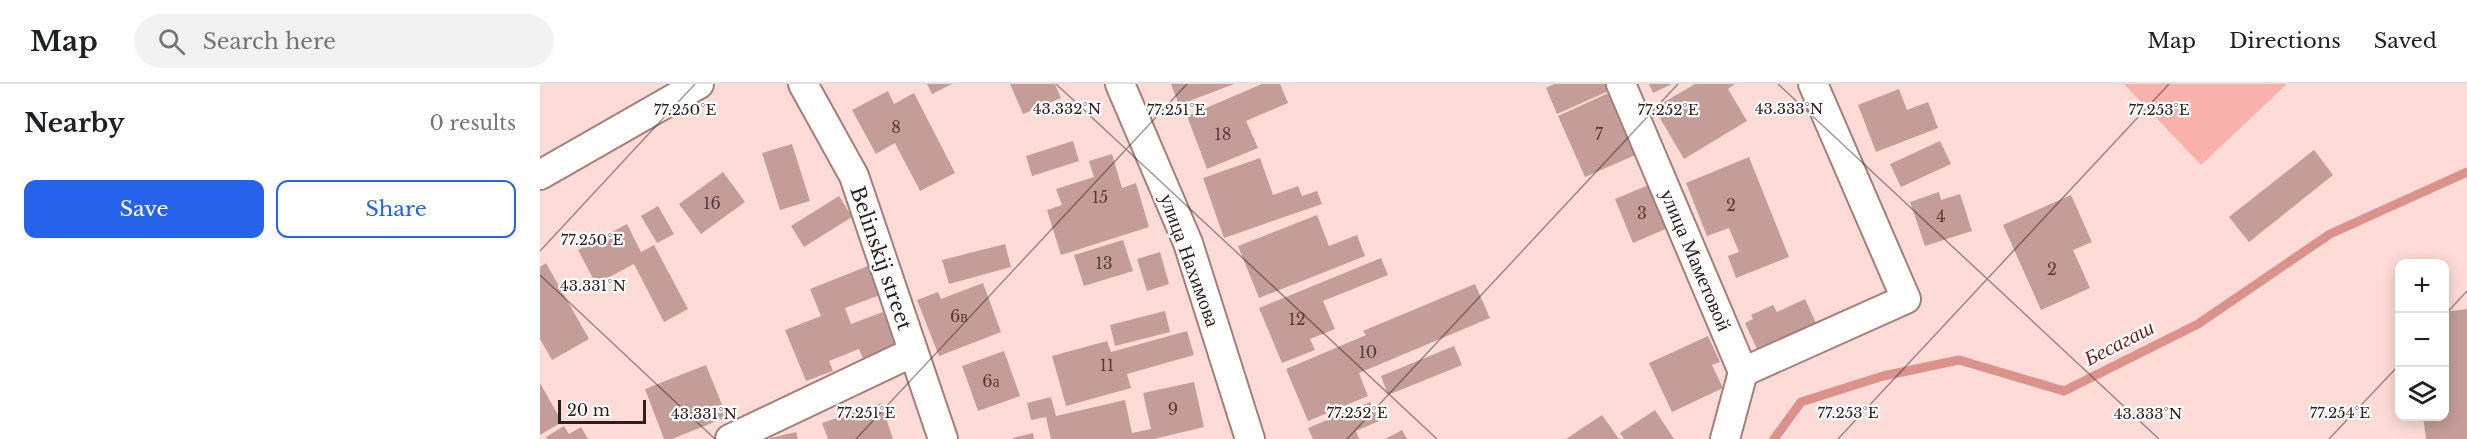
<!DOCTYPE html>
<meta charset="utf-8">
<style>
body{margin:0;font-family:"Libre Baskerville",serif;background:#f2f2f2;color:#202124}
.controls{position:absolute;right:18px;bottom:18px;display:grid;overflow:hidden;border-radius:12px;box-shadow:0 3px 15px #0003}
.controls button{width:54px;height:54px;display:grid;place-items:center;padding:0;border:0;border-bottom:2px solid #e0e0e0;background:#fff;color:#202124;font:30px sans-serif}
.scale{position:absolute;left:18px;bottom:15px;width:88px;box-sizing:border-box;padding-left:6px;border:3px solid #2d1d1c;border-top:0;font-size:16px;line-height:21px;white-space:nowrap;color:#2d1d1c;-webkit-text-stroke:4px #fff;paint-order:stroke}
.list{margin:0;padding:0;list-style:none}
h2{display:flex;justify-content:space-between;align-items:center;height:78px;margin:0;padding:0 24px;font-size:26px}
h2 small{font-size:20px;font-weight:400;color:#757577}
.actions{display:flex;gap:12px;padding:18px 24px}
.actions a{flex:1;padding:14px 0;border:2px solid #2563eb;border-radius:12px;text-align:center;font-size:21px;color:#2563eb}
.actions .main{background:#2563eb;color:#fff}
.icon{flex:none;width:33px;height:33px;fill:none;stroke:currentColor;stroke-width:2;stroke-linecap:round;stroke-linejoin:round}
.map{position:relative;flex:none;width:1927px;height:355px;overflow:hidden}
header{display:flex;align-items:center;gap:36px;box-sizing:border-box;height:84px;padding:0 30px;background:#fff;border-bottom:2px solid #e0e0e0}
header strong{font-size:28px}
nav{display:flex;gap:33px;margin-inline-start:auto;font-size:21px}
.search{width:420px;height:54px;background:#f2f2f2;display:flex;align-items:center;gap:15px;box-sizing:border-box;padding:0 21px;border-radius:33px;color:#757577;font-size:22px}
main{display:flex}
aside{flex:1;background:#fff}
.map>svg:first-child{display:block}
.green{fill:#f9b2ab}
.lines{fill:none;stroke-linecap:round;stroke-linejoin:round}
.stream{stroke:#db928b;stroke-width:9}
.building{fill:#c59d98}
.minor-casing{stroke:#a57e7a;stroke-width:32}
.minor{stroke:#fff;stroke-width:28}
.ticks{fill:none;stroke:#2d1d1c;stroke-width:1.5;stroke-opacity:0.45}
.labels{text-anchor:middle;stroke-width:4.5;stroke-linejoin:round;paint-order:stroke}
.number-label{font-size:16px;fill:#533d3b}
.street-label{font-size:20px;fill:#2d1d1c;stroke:#fff}
.water-label{font-size:21px;font-style:italic;fill:#731d1c;stroke:#fff}
.ticks-label{font-size:15px;text-anchor:middle;fill:#2d1d1c;stroke:#fff;stroke-width:4.5;stroke-linejoin:round;paint-order:stroke}
</style>
<header>
<strong>Map</strong>
<div class="search"><svg class="icon" aria-label="search" viewBox="0 0 24 24"><circle cx="10" cy="10" r="6"/><path d="M15 15l6 6"/></svg>Search here</div>
<nav><a>Map</a><a>Directions</a><a>Saved</a></nav>
</header>
<main>
<aside>
<h2>Nearby<small>0 results</small></h2>
<ul class="list">
</ul>
<div class="actions"><a class="main">Save</a><a>Share</a></div>
</aside>
<div class="map">
<svg width="1927" height="355" viewBox="0 0 1927 355">
<rect width="100%" height="100%" fill="#fedbd7"/>
<path class="green" d="M1584,0H1747L1661,81Z"/>
<g class="lines">
<path class="stream" d="M1234,355L1261,318L1343,292L1419,276L1524,307L1658,240L1790,150L1927,88"/>
</g>
<g class="building">
<path d="M387,0H412L392,10Z"/>
<path d="M470,0H515L521,14L483,30Z"/>
<path d="M631,0H694L639,21Z"/>
<path d="M722,0H740L748,19L706,37L718,64L667,85L647,32Z"/>
<path d="M1014,0H1069L1071,6L1017,30L1006,4Z"/>
<path d="M1109,0H1132L1113,9Z"/>
<path d="M1155,0H1195L1188,5L1207,37L1144,75L1114,24Z"/>
<path d="M1359,5L1367,26L1388,18L1398,44L1336,68L1318,21Z"/>
<path d="M348,7L354,20L374,9L415,89L380,107L355,59L336,70L312,26Z"/>
<path d="M1073,7L1100,69L1045,93L1018,32Z"/>
<path d="M533,57L539,77L492,92L486,72Z"/>
<path d="M1400,57L1411,80L1361,103L1350,80Z"/>
<path d="M252,60L270,117L240,126L222,69Z"/>
<path d="M1774,66L1793,91L1709,158L1689,133Z"/>
<path d="M572,70L582,104L596,99L609,143L521,171L507,126L522,121L516,105L554,93L549,77Z"/>
<path d="M1209,73L1249,173L1196,194L1188,172L1199,168L1189,144L1167,152L1146,99Z"/>
<path d="M720,74L733,111L758,102L762,112L777,107L782,120L684,154L663,94Z"/>
<path d="M183,88L205,118L161,150L139,120Z"/>
<path d="M1111,100L1130,143L1093,159L1075,115Z"/>
<path d="M1399,108L1401,116L1420,110L1432,147L1385,162L1370,118Z"/>
<path d="M1531,111L1552,158L1533,166L1550,204L1501,226L1463,141Z"/>
<path d="M299,112L312,133L264,163L251,142Z"/>
<path d="M118,122L134,150L117,159L101,132Z"/>
<path d="M777,131L789,162L817,151L825,172L719,214L698,162Z"/>
<path d="M87,140L101,168L114,161L148,225L124,238L94,180L56,200L38,166Z"/>
<path d="M583,156L593,187L544,202L534,171Z"/>
<path d="M465,160L471,183L409,200L402,176Z"/>
<path d="M620,168L629,200L607,207L597,175Z"/>
<path d="M841,174L848,191L783,217L795,245L770,255L775,266L742,279L719,224Z"/>
<path d="M6,179L49,255L12,276L0,255V183Z"/>
<path d="M328,182L340,211L305,224L311,240L343,228L356,262L323,275L319,265L289,277L293,287L266,297L245,246L281,232L270,205Z"/>
<path d="M443,199L461,248L399,272L377,216L398,208L401,215Z"/>
<path d="M935,200L950,234L819,289L828,312L768,337L746,285L826,251L823,247Z"/>
<path d="M1265,215L1276,239L1217,265L1205,239L1213,235L1211,231L1233,221L1237,228Z"/>
<path d="M1927,225V355H1886L1883,332H1904V228Z"/>
<path d="M625,227L630,248L575,262L570,241Z"/>
<path d="M647,247L654,271L587,290L591,304L526,322L512,272L567,257L571,268Z"/>
<path d="M1168,252L1180,278L1172,281L1183,304L1132,328L1109,279Z"/>
<path d="M914,262L922,281L848,311L841,292Z"/>
<path d="M464,267L480,312L438,327L422,282Z"/>
<path d="M166,281L187,333L132,355H124L105,305Z"/>
<path d="M654,298L664,343L614,355H511L506,333L491,336L487,319L511,313L516,332L585,316L592,349L611,345L603,309Z"/>
<path d="M0,299L22,338L0,351Z"/>
<path d="M830,318L839,337L816,347L819,355H773L768,344Z"/>
<path d="M341,319L353,355H288L282,339Z"/>
<path d="M1115,326L1134,355H1084L1080,349Z"/>
<path d="M1062,331L1079,355H1026Z"/>
<path d="M24,342L29,350L41,343L48,355H8L6,353Z"/>
<path d="M862,346L867,355H845Z"/>
<path d="M256,348L258,355H230V354Z"/>
<path d="M493,349L494,355H473V354Z"/>
</g>
<g class="lines">
<g class="minor-casing">
<g id="minor">
<path d="M263,0L314,92L403,355"/>
<path d="M580,0L648,159L710,355"/>
<path d="M1081,0L1203,288L1185,355"/>
<path d="M0,91L159,0"/>
<path d="M1203,288L1366,215L1273,0"/>
<path d="M190,355L373,268"/>
</g>
</g>
<use href="#minor" class="minor"/>
</g>
<path class="ticks" d="M516,0L897,355M1238,0L1619,355M0,167L155,0M0,191L175,355M1904,232L1927,207M316,355L647,0M807,355L1138,0M1298,355L1629,0M1789,355L1860,280"/>
<g class="labels">
<g class="number-label">
<text x="356" y="49">8</text>
<text x="683" y="56">18</text>
<text x="1059" y="56">7</text>
<text x="560" y="119">15</text>
<text x="172" y="125">16</text>
<text x="1191" y="127">2</text>
<text x="1102" y="135">3</text>
<text x="1401" y="138">4</text>
<text x="564" y="185">13</text>
<text x="1512" y="191">2</text>
<text x="419" y="238">6в</text>
<text x="757" y="241">12</text>
<text x="828" y="274">10</text>
<text x="567" y="287">11</text>
<text x="451" y="303">6а</text>
<text x="633" y="331">9</text>
</g>
<g class="street-label">
<text transform="translate(341 174) rotate(71)" y="7">Belinskij street</text>
<text transform="translate(650 176) rotate(70)" y="7">улица Нахимова</text>
<text transform="translate(1156 176) rotate(67)" y="7">улица Маметовой</text>
</g>
<g class="water-label">
<text transform="translate(1579 259) rotate(-27)" y="7">Бесагаш</text>
</g>
</g>
<g class="ticks-label">
<text x="527" y="30">43.332°N</text>
<text x="1249" y="30">43.333°N</text>
<text x="636" y="31">77.251°E</text>
<text x="145" y="31">77.250°E</text>
<text x="1128" y="31">77.252°E</text>
<text x="1619" y="31">77.253°E</text>
<text x="52" y="161">77.250°E</text>
<text x="53" y="207">43.331°N</text>
<text x="326" y="334">77.251°E</text>
<text x="817" y="334">77.252°E</text>
<text x="1308" y="334">77.253°E</text>
<text x="1800" y="334">77.254°E</text>
<text x="164" y="335">43.331°N</text>
<text x="1608" y="335">43.333°N</text>
</g>
</svg>
<div class="controls">
<button>+</button>
<button>−</button>
<button><svg class="icon" aria-label="layers" viewBox="0 0 24 24"><path d="M12 4l9 5-9 5-9-5zM3 14l9 5 9-5"/></svg></button>
</div>
<div class="scale">20 m</div>
</div>
</main>
